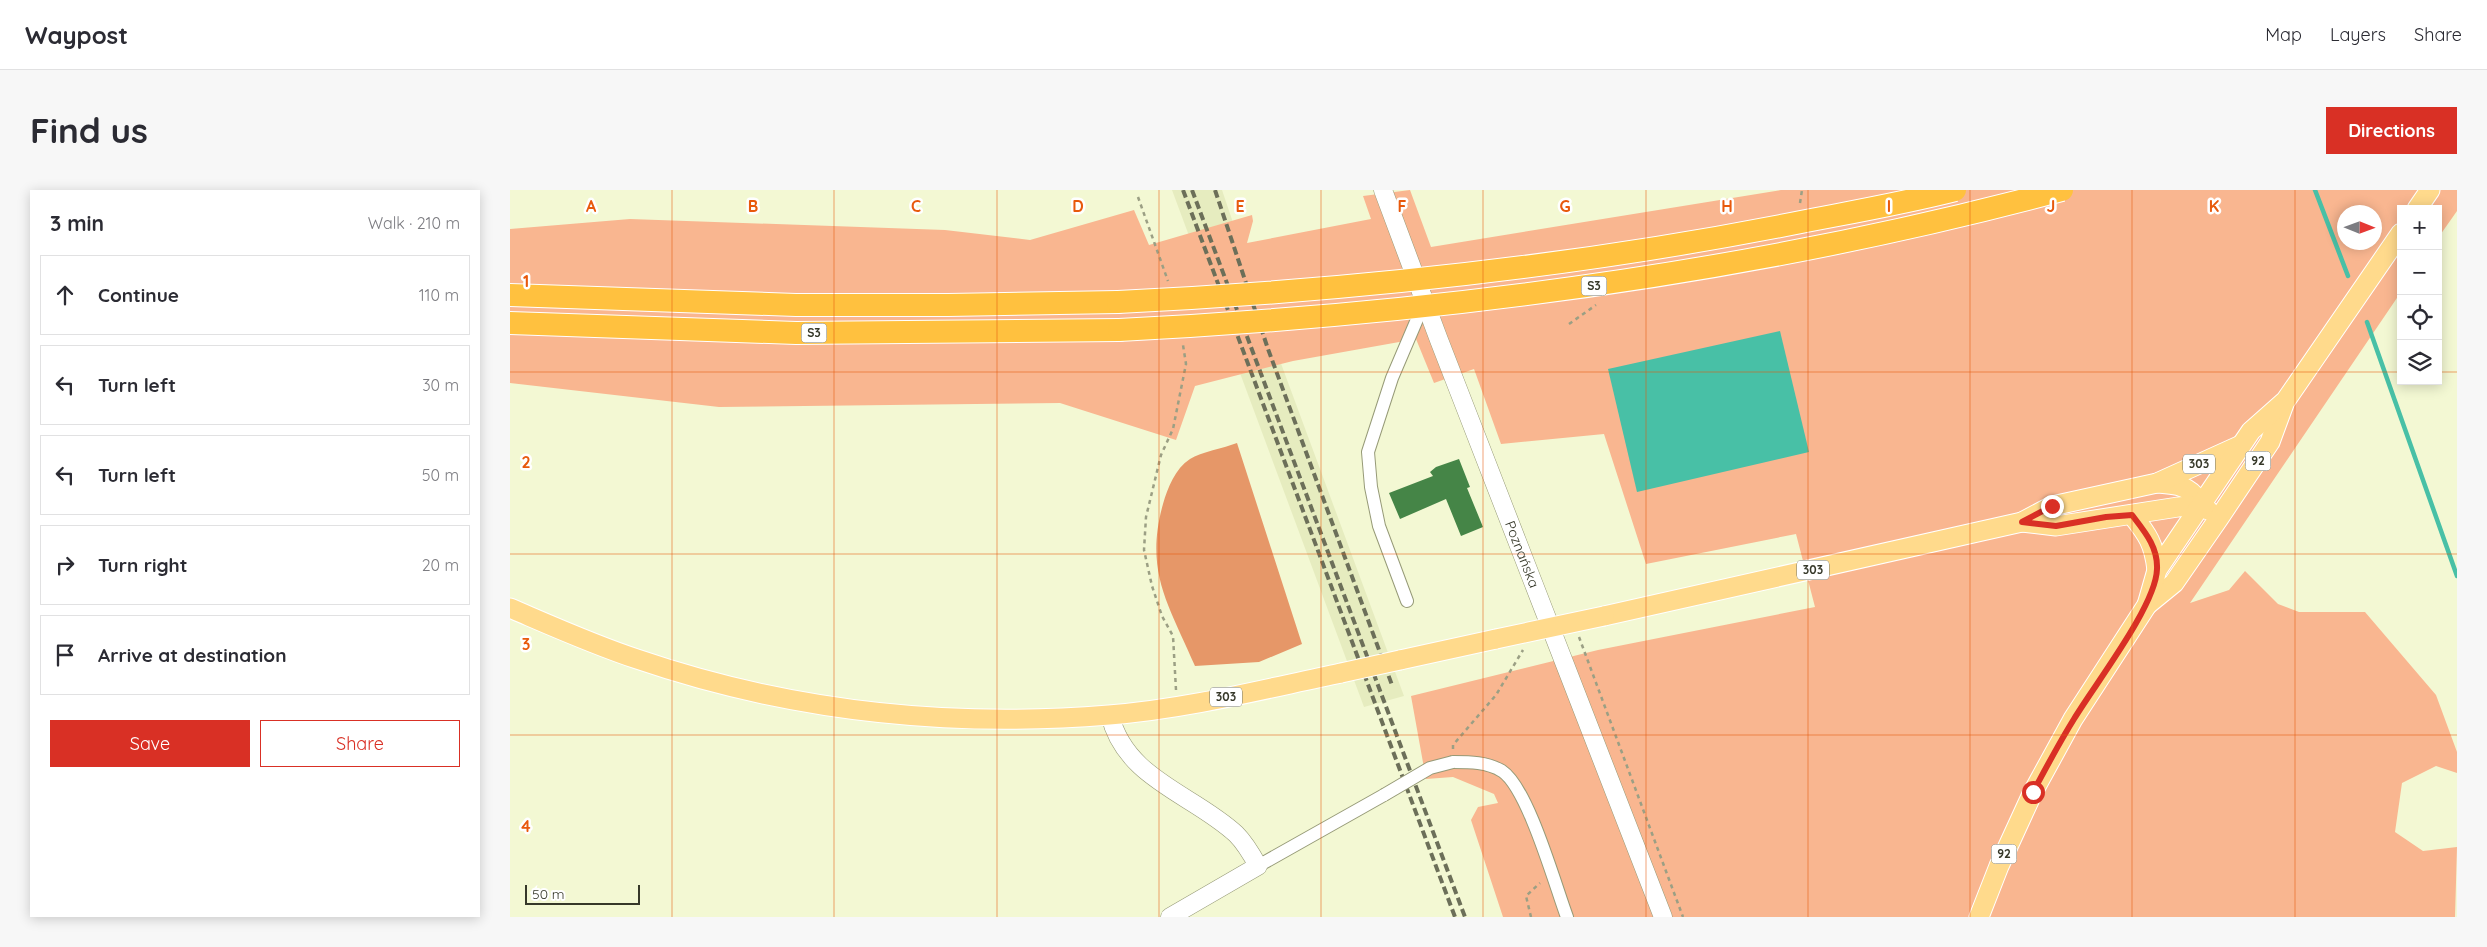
<!DOCTYPE html>
<meta charset="utf-8">
<style>
body{margin:0;font-family:Quicksand,sans-serif;background:#f7f7f7;color:#2b2b33}
.controls{position:absolute;right:15px;top:15px;display:grid;overflow:hidden;border-radius:0px;box-shadow:0 2px 12px #0003}
.controls button{width:45px;height:45px;display:grid;place-items:center;padding:0;border:0;border-bottom:1px solid #e1e1e2;background:#fff;color:#2b2b33;font:25px sans-serif}
.compass{position:absolute;left:1827px;top:15px;width:45px;height:45px;border-radius:50%;background:#fff;box-shadow:0 2px 12px #0003;rotate:91deg}
.scale{position:absolute;left:15px;bottom:12px;width:115px;box-sizing:border-box;padding-left:5px;border:2px solid #363829;border-top:0;font-size:14px;line-height:18px;white-space:nowrap;color:#363829;-webkit-text-stroke:4px #fff;paint-order:stroke}
.stop{position:absolute;width:15px;height:15px;margin:-11px;border:4px solid #d93025;border-radius:50%;background:#fff}
.stop.end{background:#d93025;border-color:#fff;box-shadow:0 1px 5px #0008}
.list{margin:0;padding:0;list-style:none}
h2{display:flex;justify-content:space-between;align-items:center;height:65px;margin:0;padding:0 20px;font-size:21px}
h2 small{font-size:16px;font-weight:400;color:#7c7c81}
.list li{display:grid;grid-template-columns:32px 1fr auto;gap:15px;align-items:center;box-sizing:border-box;height:80px;margin:0 10px 10px;padding:0 10px;border:1px solid #e1e1e2;border-radius:0px}
.list b{display:block;font-size:19px;white-space:nowrap}
.list em{font-size:16px;font-style:normal;color:#7c7c81}
.actions{display:flex;gap:10px;padding:15px 20px}
.actions a{flex:1;padding:11px 0;border:1px solid #d93025;border-radius:0px;text-align:center;font-size:18px;color:#d93025}
.actions .main{background:#d93025;color:#fff}
.icon{flex:none;width:28px;height:28px;fill:none;stroke:currentColor;stroke-width:2;stroke-linecap:round;stroke-linejoin:round}
.map{position:relative;flex:none;width:1947px;height:727px;overflow:hidden;border-radius:0px}
header{display:flex;align-items:center;gap:30px;box-sizing:border-box;height:70px;padding:0 25px;background:#fff;border-bottom:1px solid #e1e1e2}
header strong{font-size:24px}
nav{display:flex;gap:28px;margin-inline-start:auto;font-size:18px}
.intro{display:flex;align-items:center;justify-content:space-between;box-sizing:border-box;height:120px;padding:0 30px}
h1{margin:0;font-size:35px}
.button{padding:12px 22px;border-radius:0px;background:#d93025;color:#fff;font-size:18px;font-weight:700}
main{display:flex;gap:30px;padding:0 30px}
aside{flex:1;background:#fff;border-radius:0px;box-shadow:0 2px 12px #0003}
.map>svg:first-child{display:block}
.built{fill:#e6ecbf}
.green{fill:#f9b690;fill-rule:evenodd}
.forest{fill:#e69768}
.water{fill:#48c0a6}
.lines{fill:none;stroke-linecap:round;stroke-linejoin:round}
.stream{stroke:#48c0a6;stroke-width:4.5}
.building{fill:#458547}
.street-casing{stroke:#969a77;stroke-width:14}
.secondary-casing{stroke:#969a77;stroke-width:19}
.primary-casing{stroke:#fff;stroke-width:21}
.highway-casing{stroke:#fff;stroke-width:24}
.path{stroke:#9b9f84;stroke-width:2.5;stroke-dasharray:4 4;stroke-linecap:butt}
.street{stroke:#fff;stroke-width:12}
.secondary{stroke:#fff;stroke-width:18}
.primary{stroke:#ffda8c;stroke-width:19}
.highway{stroke:#ffc13f;stroke-width:22}
.rail{stroke:#6c6f59;stroke-width:4;stroke-dasharray:8 4;stroke-linecap:butt}
.street-bridge-casing{stroke:#969a77;stroke-width:14;stroke-linecap:butt}
.primary-bridge-casing{stroke:#fff;stroke-width:21;stroke-linecap:butt}
.highway-bridge-casing{stroke:#fff;stroke-width:24;stroke-linecap:butt}
.street-bridge{stroke:#fff;stroke-width:12}
.primary-bridge{stroke:#ffda8c;stroke-width:19}
.highway-bridge{stroke:#ffc13f;stroke-width:22}
.route{stroke:#d93025;stroke-width:6}
.grid{fill:none;stroke:#e8590c;stroke-width:1;stroke-opacity:0.55}
.labels{text-anchor:middle;stroke-width:5;stroke-linejoin:round;paint-order:stroke}
.shield{fill:#fff;stroke:#727469;stroke-width:1}
.shield-label{font-size:12px;font-weight:bold;fill:#363829}
.street-label{font-size:14px;fill:#363829;stroke:#fff}
.grid-label{font-size:16px;text-anchor:middle;font-weight:bold;fill:#e8590c;stroke:#fff;stroke-width:5;stroke-linejoin:round;paint-order:stroke}
</style>
<header>
<strong>Waypost</strong>
<nav><a>Map</a><a>Layers</a><a>Share</a></nav>
</header>
<div class="intro"><h1>Find us</h1><a class="button">Directions</a></div>
<main>
<aside>
<h2>3 min<small>Walk · 210 m</small></h2>
<ul class="list">
<li><svg class="icon" aria-label="ahead" viewBox="0 0 24 24"><path d="M12 20V5M6 11l6-6 6 6"/></svg><div><b>Continue</b></div><em>110 m</em></li>
<li><svg class="icon" aria-label="left" viewBox="0 0 24 24"><path d="M17 20v-9H6M10 6l-5 5 5 5"/></svg><div><b>Turn left</b></div><em>30 m</em></li>
<li><svg class="icon" aria-label="left" viewBox="0 0 24 24"><path d="M17 20v-9H6M10 6l-5 5 5 5"/></svg><div><b>Turn left</b></div><em>50 m</em></li>
<li><svg class="icon" aria-label="right" viewBox="0 0 24 24"><path d="M7 20v-9h11M14 6l5 5-5 5"/></svg><div><b>Turn right</b></div><em>20 m</em></li>
<li><svg class="icon" aria-label="arrive" viewBox="0 0 24 24"><path d="M6 21V4h12l-3 4 3 4H6"/></svg><div><b>Arrive at destination</b></div></li>
</ul>
<div class="actions"><a class="main">Save</a><a>Share</a></div>
</aside>
<div class="map">
<svg width="1947" height="727" viewBox="0 0 1947 727">
<rect width="100%" height="100%" fill="#f3f8d3"/>
<path class="built" d="M662,0H712L766,160L894,506L854,517Z"/>
<path class="green" d="M900,0L921,57L1271,0H1947V21L1928,48V19H1891V102L1680,413L1719,400L1735,381L1768,414L1789,422H1855L1926,505L1947,562V583L1926,576L1892,593L1885,642L1913,661L1947,657L1945,727H993L961,630L968,617L988,613L984,604L943,587L916,589L901,506L1088,460L1305,417L1286,344L1136,374L1094,244L991,254L964,179L924,193L906,149L783,171L685,196L666,250L550,213L209,217L0,193V39L120,29L435,40L520,50L624,20L639,55L742,25L743,31L737,53L861,29L853,6ZM1834,22H1864V52H1834Z"/>
<path class="forest" d="M727,253L792,454L749,472L685,476C659,415 634,382 653,314C658,297 665,279 680,269C691,262 714,258 727,253Z"/>
<path class="water" d="M1270,141L1299,262L1127,302L1098,179Z"/>
<g class="lines">
<g class="stream">
<path d="M1805,0L1838,86"/>
<path d="M1857,132L1947,386"/>
</g>
</g>
<path class="building" d="M949,269L960,297L957,298L973,337L951,346L936,309L890,329L879,303L923,286L920,282L926,277Z"/>
<g class="lines">
<g class="street-casing">
<g id="street">
<path d="M897,411L869,336L861,297L858,262L882,188L914,113"/>
<path d="M943,572C960,572 977,572 992,581C1018,598 1045,695 1057,727"/>
<path d="M748,676L874,605"/>
</g>
</g>
<g class="secondary-casing">
<g id="secondary">
<path id="s1" d="M873,0L929,150L1153,727"/>
<path d="M600,525C615,589 683,604 726,644C735,653 742,665 748,676L660,727"/>
</g>
</g>
<g class="primary-casing">
<g id="primary">
<path d="M1907,19L1920,0"/>
<path d="M1647,293C1660,294 1674,294 1684,305C1689,311 1691,316 1698,320"/>
<path d="M1622,325C1638,345 1644,354 1647,380"/>
<path d="M1512,332L1546,336L1668,317L1690,315"/>
<path d="M1637,415L1664,393L1709,328L1760,252L1774,214"/>
<path d="M0,418C42,436 84,455 127,469C279,521 439,538 599,525C677,519 754,499 831,483"/>
<path d="M1094,426L1512,332L1542,316L1647,293L1731,255"/>
<path d="M890,470L986,449"/>
<path d="M1469,727L1489,676L1523,602L1563,529L1637,415L1647,380L1741,241L1776,210L1891,43"/>
</g>
</g>
<g class="highway-casing">
<g id="highway">
<path d="M0,105L286,115H438L608,112"/>
<path d="M0,133L286,143L609,140"/>
</g>
</g>
<g class="path">
<path d="M628,7L658,91"/>
<path d="M1290,13L1292,0"/>
<path d="M1059,134L1086,115"/>
<path d="M1069,447L1173,727"/>
<path d="M666,500L663,446L652,426L642,396L634,360L636,327L651,265L663,239L676,174L673,155"/>
<path d="M943,559V555L986,505L1013,460"/>
<path d="M1021,727L1016,706L1030,693"/>
</g>
<use href="#street" class="street"/>
<use href="#secondary" class="secondary"/>
<use href="#primary" class="primary"/>
<use href="#highway" class="highway"/>
<g class="rail">
<path d="M673,0L945,727"/>
<path d="M682,0L955,727"/>
<path d="M705,0L758,159L882,495"/>
</g>
<g class="street-bridge-casing">
<path id="street-bridge" d="M874,605L920,578L943,572"/>
</g>
<g class="primary-bridge-casing">
<g id="primary-bridge">
<path d="M986,449L1094,426"/>
<path d="M831,483L890,470"/>
</g>
</g>
<g class="highway-bridge-casing">
<g id="highway-bridge">
<path d="M608,112C837,101 1065,77 1291,32C1342,22 1394,13 1445,0"/>
<path d="M609,140C927,124 1244,83 1552,0"/>
</g>
</g>
<use href="#street-bridge" class="street-bridge"/>
<use href="#primary-bridge" class="primary-bridge"/>
<use href="#highway-bridge" class="highway-bridge"/>
</g>
<g class="lines">
<path class="route" d="M1523,602C1536,578 1549,553 1564,529C1585,494 1646,416 1647,379C1648,357 1635,342 1622,325L1596,327L1546,336L1512,332L1542,316"/>
</g>
<path class="grid" d="M162,0V727M324,0V727M487,0V727M649,0V727M811,0V727M973,0V727M1136,0V727M1298,0V727M1460,0V727M1622,0V727M1785,0V727M0,182H1891M1928,182H1947M0,364H1947M0,545H1947"/>
<g class="labels">
<g class="shield">
<rect x="1071.5" y="86.5" width="25" height="19" rx="4"/>
<rect x="291.5" y="133.5" width="25" height="19" rx="4"/>
<rect x="1735.5" y="261.5" width="25" height="19" rx="4"/>
<rect x="1673" y="264.5" width="32" height="19" rx="4"/>
<rect x="1287" y="370.5" width="32" height="19" rx="4"/>
<rect x="700" y="497.5" width="32" height="19" rx="4"/>
<rect x="1481.5" y="654.5" width="25" height="19" rx="4"/>
</g>
<g class="shield-label">
<text x="1084" y="100">S3</text>
<text x="304" y="147">S3</text>
<text x="1748" y="275">92</text>
<text x="1689" y="278">303</text>
<text x="1303" y="384">303</text>
<text x="716" y="511">303</text>
<text x="1494" y="668">92</text>
</g>
<g class="street-label">
<text dy="5" stroke="none"><textPath href="#s1" startOffset="390">Poznańska</textPath></text>
</g>
</g>
<g class="grid-label">
<text x="81" y="22">A</text>
<text x="243" y="22">B</text>
<text x="406" y="22">C</text>
<text x="568" y="22">D</text>
<text x="730" y="22">E</text>
<text x="892" y="22">F</text>
<text x="1055" y="22">G</text>
<text x="1217" y="22">H</text>
<text x="1379" y="22">I</text>
<text x="1541" y="22">J</text>
<text x="1704" y="22">K</text>
<text x="16" y="97">1</text>
<text x="16" y="278">2</text>
<text x="16" y="460">3</text>
<text x="16" y="642">4</text>
</g>
</svg>
<div class="controls">
<button>+</button>
<button>−</button>
<button><svg class="icon" aria-label="locate" viewBox="0 0 24 24"><circle cx="12" cy="12" r="6"/><path d="M12 2v4M12 18v4M2 12h4M18 12h4"/></svg></button>
<button><svg class="icon" aria-label="layers" viewBox="0 0 24 24"><path d="M12 4l9 5-9 5-9-5zM3 14l9 5 9-5"/></svg></button>
</div>
<svg class="compass" viewBox="-18 -18 36 36"><path d="M0-13l5 13h-10z" fill="#e53935"/><path d="M0 13l5-13h-10z" fill="#7c7c81"/></svg>
<div class="scale">50 m</div>
<div class="stop" style="left:1523px;top:602px"></div>
<div class="stop end" style="left:1542px;top:316px"></div>
</div>
</main>
